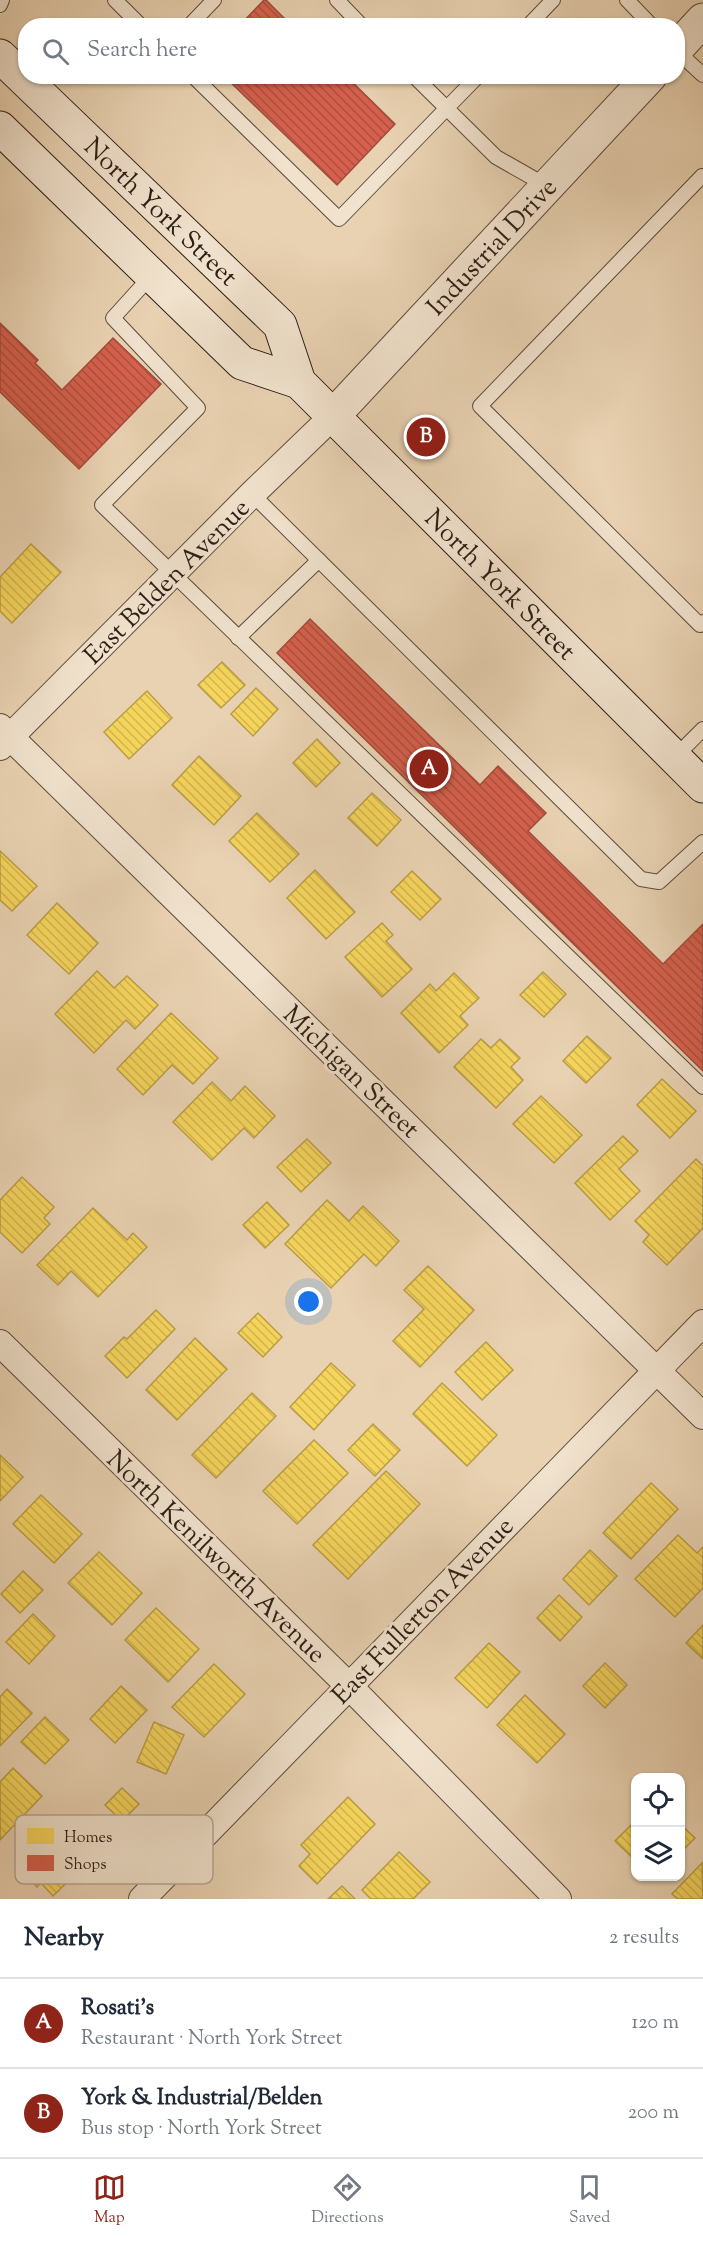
<!DOCTYPE html>
<meta charset="utf-8">
<style>
body{margin:0;font-family:"Sorts Mill Goudy",serif;background:#f6f6f7;color:#1f2937}
.controls{position:absolute;right:18px;bottom:18px;display:grid;overflow:hidden;border-radius:12px;box-shadow:0 2px 4px #0004}
.controls button{width:54px;height:54px;display:grid;place-items:center;padding:0;border:0;border-bottom:2px solid #e0e1e3;background:#fff;color:#1f2937;font:30px sans-serif}
.you{position:absolute;left:309px;top:1302px;width:21px;height:21px;margin:-15px;border:4px solid #fff;border-radius:50%;background:#1a73e8;box-shadow:0 0 0 9px #1a73e833}
.badge{display:grid;place-items:center;width:39px;height:39px;border-radius:50%;background:#8f2418;color:#fff;font-size:20px;font-weight:700}
.pin{position:absolute;translate:-50% -50%;border:3px solid #fff;box-shadow:0 2px 6px #0006}
.list{margin:0;padding:0;list-style:none}
h2{display:flex;justify-content:space-between;align-items:center;height:78px;margin:0;padding:0 24px;font-size:26px}
h2 small{font-size:20px;font-weight:400;color:#747a83}
.list li{display:grid;grid-template-columns:39px 1fr auto;gap:18px;align-items:center;box-sizing:border-box;height:90px;padding:0 24px;border-top:2px solid #e0e1e3}
.list b{display:block;font-size:22px;white-space:nowrap}
.list p{margin:0;font-size:20px;white-space:nowrap;color:#747a83}
.list em{font-size:20px;font-style:normal;color:#747a83}
.icon{flex:none;width:33px;height:33px;fill:none;stroke:currentColor;stroke-width:2;stroke-linecap:round;stroke-linejoin:round}
.map{position:relative;flex:none;width:703px;height:1899px;overflow:hidden}
.search{position:absolute;background:#fff;box-shadow:0 2px 4px #0004;left:18px;right:18px;top:18px;height:66px;display:flex;align-items:center;gap:15px;box-sizing:border-box;padding:0 21px;border-radius:24px;color:#747a83;font-size:22px}
.sheet{height:258px;background:#fff}
nav{display:flex;justify-content:space-around;align-items:center;box-sizing:border-box;height:84px;border-top:2px solid #e0e1e3;background:#fff;font-size:16px;color:#747a83}
nav a{display:grid;justify-items:center;gap:3px}
nav .on{color:#8f2418}
.map>svg:first-child{display:block}
.homes{fill:url(#homes-back-hatch);stroke:#b99e47;stroke-width:1.5}
.shops{fill:url(#shops-back-hatch);stroke:#a24c3c;stroke-width:1.5}
.lines{fill:none;stroke-linecap:round;stroke-linejoin:round}
.service-casing{stroke:#5a4b3d;stroke-width:16}
.minor-casing{stroke:#5a4b3d;stroke-width:28}
.tertiary-casing{stroke:#5a4b3d;stroke-width:35}
.secondary-casing{stroke:#2a1e16;stroke-width:35}
.service{stroke:#f1e2cd;stroke-width:14}
.minor{stroke:#f1e2cd;stroke-width:26}
.tertiary{stroke:#f1e2cd;stroke-width:33}
.secondary{stroke:#f1e2cd;stroke-width:33}
.labels{text-anchor:middle;stroke-width:6;stroke-linejoin:round;paint-order:stroke}
.street-label{font-size:26px;fill:#2a1e16;stroke:#f1e2cd}
.key{fill:#f1e2cd;stroke:#b5a796;stroke-width:1.5}
.key-label{font-size:16px;fill:#2a1e16}
</style>
<div class="map">
<svg width="703" height="1899" viewBox="0 0 703 1899">
<defs>
<pattern id="homes-back-hatch" width="6" height="6" patternUnits="userSpaceOnUse" patternTransform="scale(1.5)"><rect width="6" height="6" fill="#f6d55c"/><path d="M-1 5l2 2M0 0l6 6M5-1l2 2" fill="none" stroke="#d3b64f"/></pattern>
<pattern id="shops-back-hatch" width="6" height="6" patternUnits="userSpaceOnUse" patternTransform="scale(1.5)"><rect width="6" height="6" fill="#d6604d"/><path d="M-1 5l2 2M0 0l6 6M5-1l2 2" fill="none" stroke="#ae4f3f"/></pattern>
</defs>
<rect width="100%" height="100%" fill="#e9d2b2"/>
<filter id="stains"><feTurbulence type="fractalNoise" baseFrequency=".00333" numOctaves="4"/><feColorMatrix values="0 0 0 0 .2 0 0 0 0 .09 0 0 0 0 .02 0 0 0 .5 -.17"/></filter>
<radialGradient id="worn" r=".72"><stop offset=".6" stop-color="#630" stop-opacity="0"/><stop offset="1" stop-color="#630" stop-opacity=".3"/></radialGradient>
<g class="homes">
<path d="M31,544L61,572L12,623L0,611V577Z"/>
<path d="M222,662L245,685L221,708L198,685Z"/>
<path d="M256,688L278,709L253,736L231,714Z"/>
<path d="M147,691L172,718L129,759L104,732Z"/>
<path d="M317,739L340,763L316,787L293,763Z"/>
<path d="M199,756L241,796L214,825L172,785Z"/>
<path d="M372,793L401,820L377,846L348,818Z"/>
<path d="M257,813L299,854L270,882L229,841Z"/>
<path d="M0,851L37,886L12,911L0,900Z"/>
<path d="M315,870L355,912L326,939L287,898Z"/>
<path d="M412,871L441,899L420,920L391,892Z"/>
<path d="M57,903L98,943L69,974L27,935Z"/>
<path d="M382,923L393,935L386,941L412,969L382,997L345,957Z"/>
<path d="M97,971L114,988L127,976L158,1005L135,1029L126,1020L94,1053L55,1014Z"/>
<path d="M543,972L566,994L544,1017L520,995Z"/>
<path d="M454,973L479,998L460,1016L468,1025L439,1053L401,1013L430,984L436,991Z"/>
<path d="M171,1013L218,1058L193,1084L172,1065L143,1095L117,1069Z"/>
<path d="M587,1036L611,1058L586,1083L563,1061Z"/>
<path d="M481,1039L491,1048L500,1039L520,1058L511,1067L523,1080L496,1108L454,1067Z"/>
<path d="M662,1079L696,1111L670,1138L637,1105Z"/>
<path d="M212,1082L231,1101L245,1086L275,1116L254,1138L244,1128L212,1160L173,1122Z"/>
<path d="M541,1096L582,1135L554,1163L513,1124Z"/>
<path d="M623,1136L638,1151L619,1169L640,1191L610,1220L575,1183Z"/>
<path d="M307,1139L331,1163L301,1192L277,1167Z"/>
<path d="M696,1159L703,1166V1228L667,1265L643,1242L649,1235L635,1221Z"/>
<path d="M22,1177L54,1207L44,1218L50,1224L22,1253L0,1232V1200Z"/>
<path d="M327,1200L349,1221L363,1206L399,1241L376,1266L364,1254L331,1288L285,1244Z"/>
<path d="M267,1202L289,1225L265,1248L243,1225Z"/>
<path d="M93,1208L127,1240L133,1233L147,1247L98,1297L71,1271L58,1285L37,1265Z"/>
<path d="M428,1266L474,1310L420,1367L393,1341L424,1309L404,1290Z"/>
<path d="M156,1310L175,1329L127,1378L105,1356L124,1337L127,1339Z"/>
<path d="M258,1313L282,1337L263,1357L238,1333Z"/>
<path d="M195,1338L227,1369L177,1420L146,1390Z"/>
<path d="M486,1342L513,1370L482,1400L455,1372Z"/>
<path d="M331,1363L355,1385L314,1430L290,1407Z"/>
<path d="M442,1383L497,1435L467,1466L413,1414Z"/>
<path d="M252,1393L276,1416L216,1478L192,1455Z"/>
<path d="M373,1424L400,1450L375,1476L348,1450Z"/>
<path d="M314,1440L348,1473L297,1524L263,1491Z"/>
<path d="M0,1455L23,1477L0,1501Z"/>
<path d="M386,1471L420,1504L348,1579L313,1545Z"/>
<path d="M651,1483L678,1509L631,1559L603,1533Z"/>
<path d="M41,1495L82,1534L54,1563L13,1524Z"/>
<path d="M678,1535L697,1553L703,1547V1588L675,1617L635,1579Z"/>
<path d="M590,1550L617,1576L589,1605L563,1579Z"/>
<path d="M99,1552L142,1593L112,1625L68,1583Z"/>
<path d="M23,1571L43,1590L20,1613L1,1594Z"/>
<path d="M559,1595L582,1617L560,1641L537,1618Z"/>
<path d="M156,1608L199,1649L168,1682L125,1640Z"/>
<path d="M33,1614L55,1636L29,1664L6,1642Z"/>
<path d="M703,1625V1659L686,1643Z"/>
<path d="M489,1643L520,1672L487,1708L455,1678Z"/>
<path d="M605,1663L627,1685L605,1708L583,1686Z"/>
<path d="M214,1664L245,1694L204,1737L172,1707Z"/>
<path d="M121,1686L147,1710L115,1743L90,1719Z"/>
<path d="M7,1689L32,1713L0,1746V1697Z"/>
<path d="M525,1695L565,1734L537,1763L497,1725Z"/>
<path d="M45,1717L69,1740L45,1764L21,1742Z"/>
<path d="M154,1722L184,1735L166,1774L137,1762Z"/>
<path d="M13,1768L42,1796L0,1840V1782Z"/>
<path d="M122,1788L139,1804L122,1821L105,1805Z"/>
<path d="M348,1797L375,1824L317,1884L299,1866L310,1854L301,1845Z"/>
<path d="M636,1820V1861L615,1841Z"/>
<path d="M680,1824L695,1838L680,1853Z"/>
<path d="M46,1838L60,1852L72,1840L91,1859L53,1896L41,1883L37,1887L17,1866Z"/>
<path d="M399,1852L430,1882L413,1899H371L362,1890Z"/>
<path d="M702,1863L703,1899H678L672,1894Z"/>
<path d="M342,1886L355,1899H328Z"/>
</g>
<g class="shops">
<path d="M264,0H266L292,26H239Z"/>
<path d="M224,76H346L395,124L337,185Z"/>
<path d="M0,323L38,360L35,363L62,390L113,338L161,384L79,469L0,392Z"/>
<path d="M310,619L480,785L498,766L546,813L528,831L663,964L703,924V1071L277,653Z"/>
</g>
<g class="lines">
<g class="service-casing">
<g id="service">
<path d="M115,0L141,26"/>
<path d="M337,0L362,26"/>
<path d="M627,0L652,26"/>
<path d="M0,5L2,0"/>
<path d="M189,26L214,0"/>
<path d="M528,26L553,0"/>
<path d="M678,52L703,75"/>
<path d="M193,76L339,219L478,76"/>
<path d="M414,76L496,157L547,186"/>
<path d="M703,178L702,176L480,406L700,625L703,622"/>
<path d="M152,275L113,318L198,408L102,505L703,1087"/>
<path d="M252,494L641,879L659,882L703,842"/>
<path d="M238,638L319,560"/>
<path d="M675,757L703,729"/>
</g>
</g>
<g class="minor-casing">
<g id="minor">
<path d="M0,727L703,1416"/>
<path d="M0,747L252,494L333,416"/>
<path d="M0,1343L348,1685L558,1899"/>
<path d="M142,1899L703,1323"/>
</g>
</g>
<g class="tertiary-casing">
<g id="tertiary">
<path d="M678,47L703,20"/>
<path id="s1" d="M333,416L650,76"/>
</g>
</g>
<g class="secondary-casing">
<g id="secondary">
<path id="s2" d="M0,56L280,325L299,382L703,786"/>
<path d="M0,128L242,363L299,382"/>
</g>
</g>
<use href="#service" class="service"/>
<use href="#minor" class="minor"/>
<use href="#tertiary" class="tertiary"/>
<use href="#secondary" class="secondary"/>
</g>
<g class="labels">
<g class="street-label">
<text dy="9" stroke="none"><textPath href="#s2" startOffset="224">North York Street</textPath></text>
<text dy="9" stroke="none"><textPath href="#s1" startOffset="232">Industrial Drive</textPath></text>
<text transform="translate(166 581) rotate(-45)" y="9">East Belden Avenue</text>
<text dy="9" stroke="none"><textPath href="#s2" startOffset="734">North York Street</textPath></text>
<text transform="translate(352 1071) rotate(44)" y="9">Michigan Street</text>
<text transform="translate(217 1556) rotate(44)" y="9">North Kenilworth Avenue</text>
<text transform="translate(422 1610) rotate(-46)" y="9">East Fullerton Avenue</text>
</g>
</g>
<rect x="15" y="1815" width="198" height="69" rx="9" class="key"/>
<rect x="27" y="1828" width="27" height="16" fill="#f6d55c"/>
<rect x="27" y="1855" width="27" height="16" fill="#d6604d"/>
<g class="key-label">
<text x="64" y="1842">Homes</text>
<text x="64" y="1869">Shops</text>
</g>
<rect width="100%" height="100%" filter="url(#stains)"/>
<rect width="100%" height="100%" fill="url(#worn)"/>
</svg>
<div class="controls">
<button><svg class="icon" aria-label="locate" viewBox="0 0 24 24"><circle cx="12" cy="12" r="6"/><path d="M12 2v4M12 18v4M2 12h4M18 12h4"/></svg></button>
<button><svg class="icon" aria-label="layers" viewBox="0 0 24 24"><path d="M12 4l9 5-9 5-9-5zM3 14l9 5 9-5"/></svg></button>
</div>
<div class="you"></div>
<div class="pin badge" style="left:429px;top:769px">A</div>
<div class="pin badge" style="left:426px;top:437px">B</div>
<div class="search"><svg class="icon" aria-label="search" viewBox="0 0 24 24"><circle cx="10" cy="10" r="6"/><path d="M15 15l6 6"/></svg>Search here</div>
</div>
<section class="sheet">
<h2>Nearby<small>2 results</small></h2>
<ul class="list">
<li><span class="badge">A</span><div><b>Rosati's</b><p>Restaurant · North York Street</p></div><em>120 m</em></li>
<li><span class="badge">B</span><div><b>York &amp; Industrial/Belden</b><p>Bus stop · North York Street</p></div><em>200 m</em></li>
</ul>
</section>
<nav>
<a class="on"><svg class="icon" aria-label="map" viewBox="0 0 24 24"><path d="M3 6l6-2 6 2 6-2v14l-6 2-6-2-6 2zM9 4v14M15 6v14"/></svg>Map</a>
<a><svg class="icon" aria-label="directions" viewBox="0 0 24 24"><path d="M12 3l9 9-9 9-9-9zM9 14v-3h6M13 9l2 2-2 2"/></svg>Directions</a>
<a><svg class="icon" aria-label="saved" viewBox="0 0 24 24"><path d="M7 4h10v16l-5-4-5 4z"/></svg>Saved</a>
</nav>
